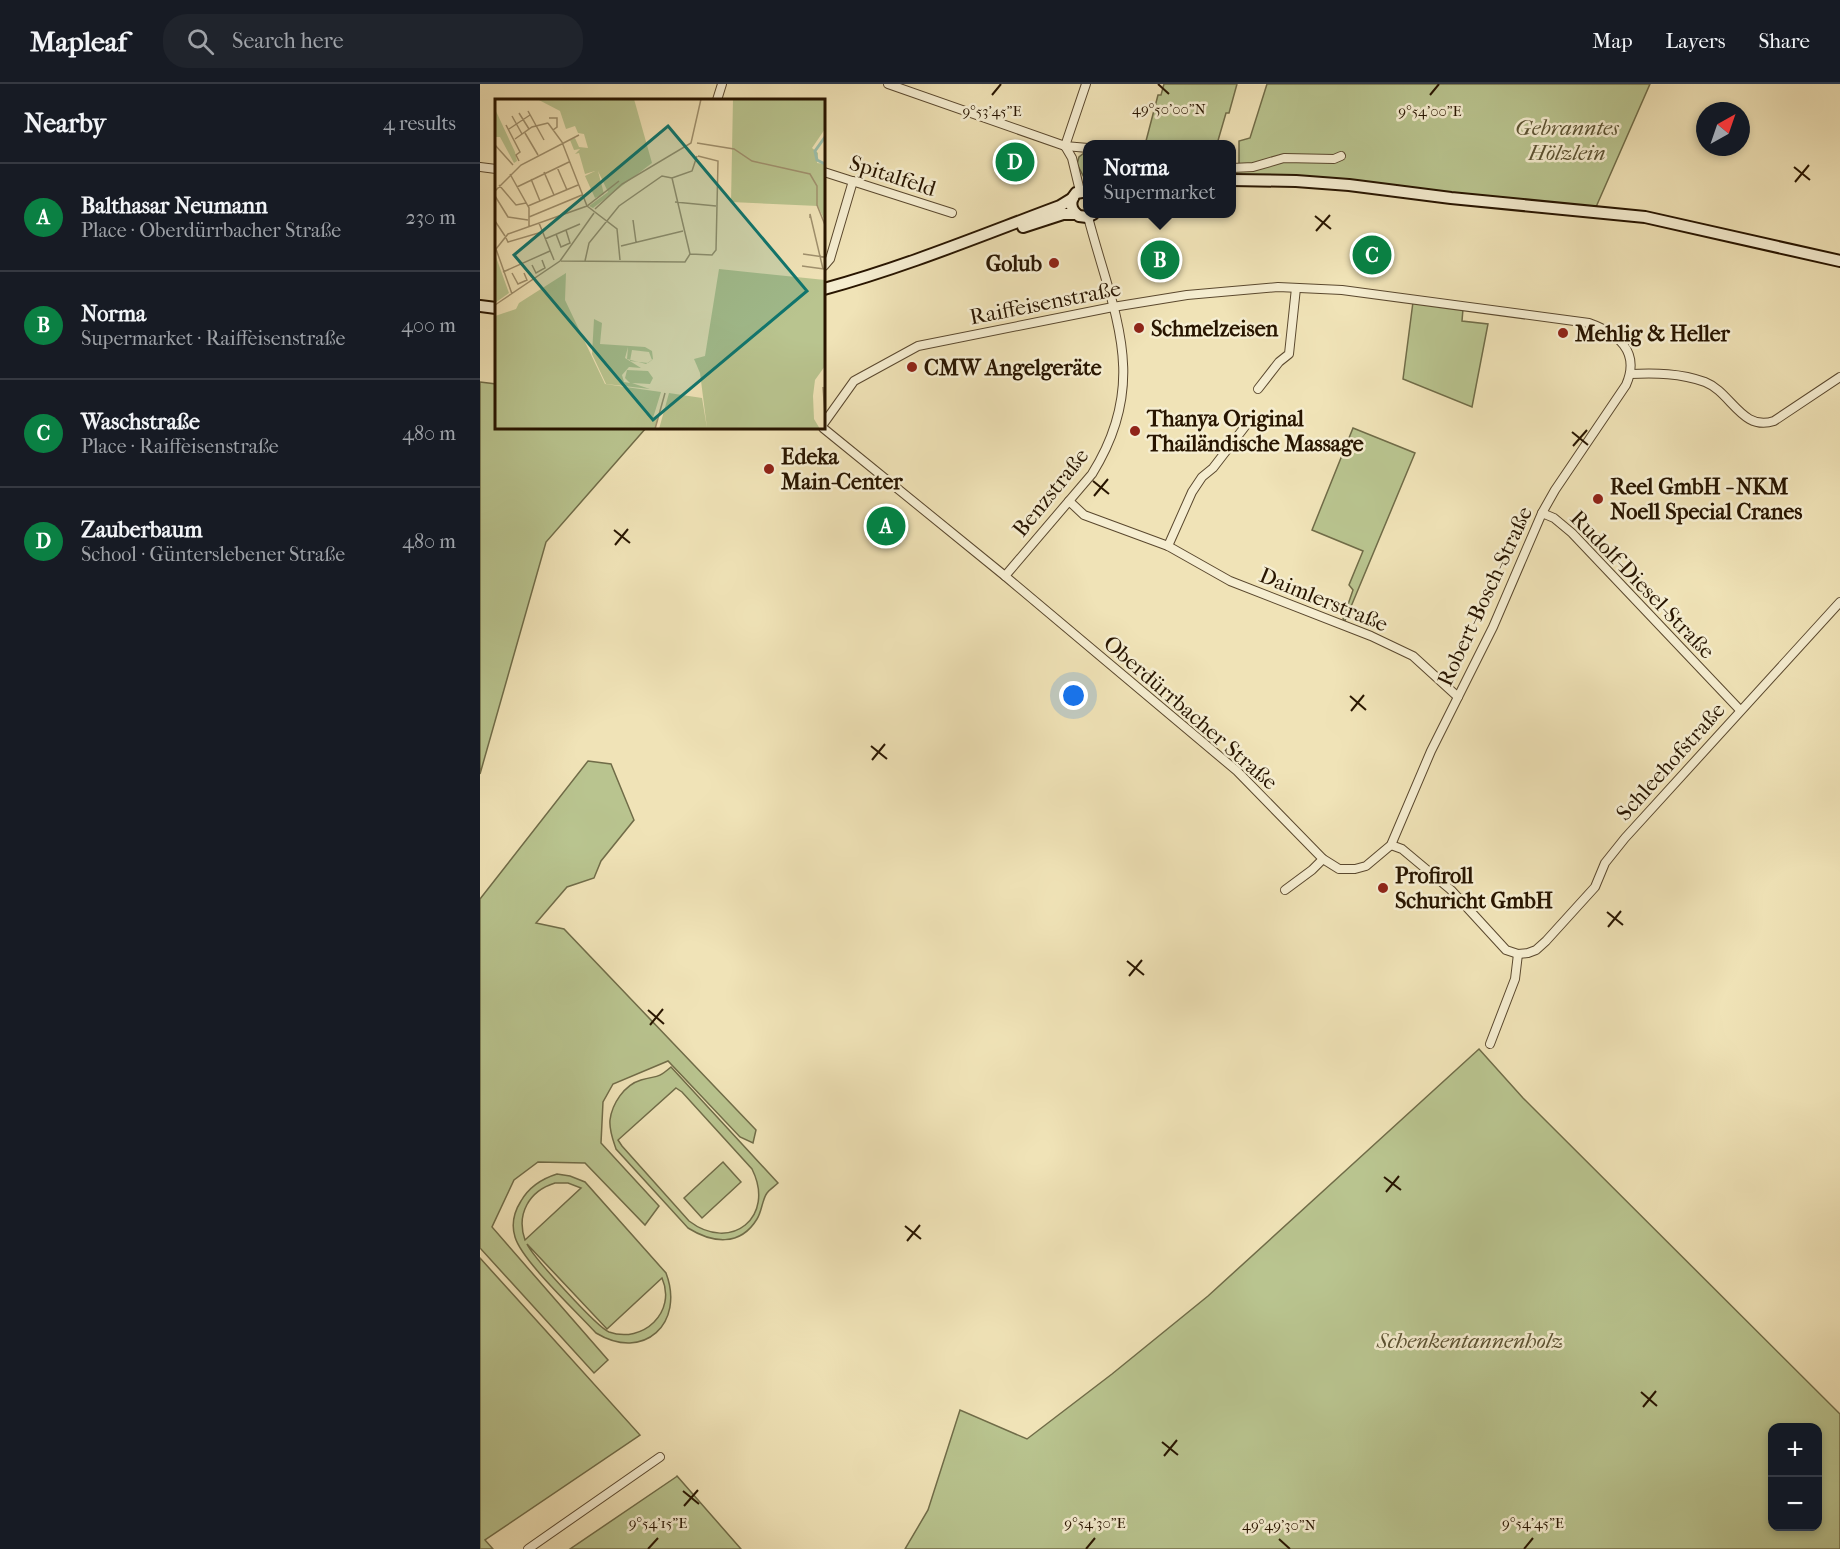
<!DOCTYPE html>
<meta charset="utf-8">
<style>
body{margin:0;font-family:"IM FELL French Canon",serif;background:#20242c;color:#f1f3f6}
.controls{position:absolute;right:18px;bottom:18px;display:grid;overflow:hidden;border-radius:12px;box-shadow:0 3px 9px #0003}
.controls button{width:54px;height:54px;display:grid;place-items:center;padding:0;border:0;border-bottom:2px solid #363941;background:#171b24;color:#f1f3f6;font:30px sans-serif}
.compass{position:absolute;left:1216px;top:18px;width:54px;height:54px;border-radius:50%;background:#171b24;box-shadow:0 3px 9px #0003;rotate:40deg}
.you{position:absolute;left:594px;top:612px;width:21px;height:21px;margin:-15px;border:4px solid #fff;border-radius:50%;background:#1a73e8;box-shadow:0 0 0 9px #1a73e833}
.badge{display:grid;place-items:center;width:39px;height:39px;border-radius:50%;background:#0b8043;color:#fff;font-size:20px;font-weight:700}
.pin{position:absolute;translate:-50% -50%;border:3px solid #fff;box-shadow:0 2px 6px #0006}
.popup{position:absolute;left:603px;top:56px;width:153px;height:78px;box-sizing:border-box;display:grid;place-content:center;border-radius:12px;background:#171b24;filter:drop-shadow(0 2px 4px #0005);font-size:20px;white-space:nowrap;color:#9ea1a6}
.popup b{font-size:22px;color:#f1f3f6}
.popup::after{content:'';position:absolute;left:50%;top:100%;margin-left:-12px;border:12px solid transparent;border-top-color:#171b24}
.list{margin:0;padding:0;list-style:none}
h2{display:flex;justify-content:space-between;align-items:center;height:78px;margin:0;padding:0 24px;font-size:26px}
h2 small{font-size:20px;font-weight:400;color:#9ea1a6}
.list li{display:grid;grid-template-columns:39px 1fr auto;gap:18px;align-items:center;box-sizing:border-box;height:108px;padding:0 24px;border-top:2px solid #363941}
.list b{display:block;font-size:22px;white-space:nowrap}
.list p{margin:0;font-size:20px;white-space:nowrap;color:#9ea1a6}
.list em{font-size:20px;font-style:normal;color:#9ea1a6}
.icon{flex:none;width:33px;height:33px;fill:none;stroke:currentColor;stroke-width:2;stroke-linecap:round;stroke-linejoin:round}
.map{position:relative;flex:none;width:1360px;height:1465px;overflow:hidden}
header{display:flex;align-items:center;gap:36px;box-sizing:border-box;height:84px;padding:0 30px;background:#171b24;border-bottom:2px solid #363941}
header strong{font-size:28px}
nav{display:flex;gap:33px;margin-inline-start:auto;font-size:21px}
.search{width:420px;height:54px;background:#20242c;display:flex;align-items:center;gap:15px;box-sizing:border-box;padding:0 21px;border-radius:24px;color:#9ea1a6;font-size:22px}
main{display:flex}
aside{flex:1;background:#171b24}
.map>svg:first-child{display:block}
.green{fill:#b9c48f;stroke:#706c48;stroke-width:1.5;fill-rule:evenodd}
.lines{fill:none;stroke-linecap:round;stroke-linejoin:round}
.street-casing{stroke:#5a482e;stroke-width:10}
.secondary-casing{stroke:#281500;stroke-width:14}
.street{stroke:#f5edd0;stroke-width:8}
.secondary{stroke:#f5edd0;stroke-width:10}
.ticks{fill:none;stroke:#281500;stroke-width:2}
.poi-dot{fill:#8f2418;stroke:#f5edd0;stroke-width:2}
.labels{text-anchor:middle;stroke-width:5;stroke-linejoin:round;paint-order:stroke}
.park-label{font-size:22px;font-style:italic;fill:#5b5232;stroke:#f5edd0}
.street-label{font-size:22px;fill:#281500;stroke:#f5edd0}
.poi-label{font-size:22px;font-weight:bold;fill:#281500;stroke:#f5edd0;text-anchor:start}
.inset-river{fill:none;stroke:#9bbeaa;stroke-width:3}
.inset-road{fill:none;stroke:#a0916e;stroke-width:1.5}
.view{fill:#0f766e;fill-opacity:0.15;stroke:#0f766e;stroke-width:3}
.inset-edge{fill:none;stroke:#281500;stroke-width:3}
.ticks-label{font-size:15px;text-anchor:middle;fill:#281500;stroke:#f5edd0;stroke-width:5;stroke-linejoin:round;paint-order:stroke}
</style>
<header>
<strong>Mapleaf</strong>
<div class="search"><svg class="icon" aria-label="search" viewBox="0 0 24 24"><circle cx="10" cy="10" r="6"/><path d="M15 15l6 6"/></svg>Search here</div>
<nav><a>Map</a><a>Layers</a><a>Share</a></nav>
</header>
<main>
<aside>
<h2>Nearby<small>4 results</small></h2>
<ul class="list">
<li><span class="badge">A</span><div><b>Balthasar Neumann</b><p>Place · Oberdürrbacher Straße</p></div><em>230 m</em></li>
<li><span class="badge">B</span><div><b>Norma</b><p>Supermarket · Raiffeisenstraße</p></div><em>400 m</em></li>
<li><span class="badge">C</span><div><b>Waschstraße</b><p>Place · Raiffeisenstraße</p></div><em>480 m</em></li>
<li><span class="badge">D</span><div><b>Zauberbaum</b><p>School · Günterslebener Straße</p></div><em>480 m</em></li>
</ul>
</aside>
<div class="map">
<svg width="1360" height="1465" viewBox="0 0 1360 1465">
<rect width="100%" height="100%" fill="#f0e3b7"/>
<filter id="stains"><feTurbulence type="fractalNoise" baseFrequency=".00333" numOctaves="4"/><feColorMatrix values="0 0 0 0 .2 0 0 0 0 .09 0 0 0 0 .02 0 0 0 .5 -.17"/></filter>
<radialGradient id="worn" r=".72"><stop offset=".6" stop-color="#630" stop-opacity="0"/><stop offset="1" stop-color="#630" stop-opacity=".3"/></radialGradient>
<g class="green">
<path d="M684,0H757L749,29H746L737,60H679L666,57L678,11H681Z"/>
<path d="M787,0H1170L1116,123L752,91V87H759V57L770,54Z"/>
<path d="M604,69L608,70V101L597,80L599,73Z"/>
<path d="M933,218L983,225L982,237L1008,240L992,323L923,295Z"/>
<path d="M0,298L16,300V344H166L66,458L0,690Z"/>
<path d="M873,344L935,369L865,537L863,535L873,506L869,501L883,467L832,446Z"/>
<path d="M108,677L131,680L154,736L121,777L114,794L87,803L56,839L84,845L276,1046L273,1059L260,1053L188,977L133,1000L123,1018L121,1059L179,1122L165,1141L105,1079L58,1078L34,1096L12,1143L128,1276L114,1289L0,1164V815Z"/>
<path d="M999,965L1043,1014L1360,1330V1465H425L448,1426L480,1326L547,1355L632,1290L728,1212ZM1292,1344H1338V1442H1292Z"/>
<path d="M191,983L298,1099C295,1102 289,1106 287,1109C282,1116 282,1127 277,1135C260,1163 232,1159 208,1144L136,1065C133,1056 129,1046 130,1036C132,1020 144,1001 161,996C177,991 176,996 191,983ZM196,1004L202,1008L272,1085C296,1133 251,1169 209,1137L142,1062L138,1056Z"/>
<path d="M243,1078L261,1098L222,1134L204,1114Z"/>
<path d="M77,1090L90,1092L105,1098L186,1189C205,1239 164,1278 116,1249C97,1228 42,1177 35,1153C31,1140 34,1128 41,1117C49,1103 61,1095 77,1090ZM75,1099H88L101,1104L45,1156C36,1130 49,1107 75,1099ZM47,1160L127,1245L182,1194C197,1228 163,1260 129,1248C117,1243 53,1173 47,1160Z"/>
<path d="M0,1174L160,1351L5,1456L13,1465H0Z"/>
<path d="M197,1392L261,1465H90L196,1393Z"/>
</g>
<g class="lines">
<g class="street-casing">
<g id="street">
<path d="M408,0L585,62L608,64"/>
<path d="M237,16L242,0"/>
<path d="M585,62L606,0"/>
<path d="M585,62L592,74L600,107"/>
<path d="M0,83L16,85"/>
<path d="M752,84L773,83L804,74L854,75L861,72"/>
<path d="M344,88L472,129"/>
<path d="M344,182L350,175L373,97"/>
<path d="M1150,290C1176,289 1200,289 1225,298C1251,308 1262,348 1294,337L1360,293"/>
<path d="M778,305L799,278L809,270L816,204"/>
<path d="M343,344L525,492L757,687L843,775L859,785H875L886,782L911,761L951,667L1013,543L1062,429L1075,406L1146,301C1161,267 1137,249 1109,239L862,206L798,203L707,211L633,223L438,262L374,297L344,339"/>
<path d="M589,417L604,431L688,462L750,497L891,552L933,572L978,613"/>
<path d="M1062,429L1074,434L1092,449L1260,626"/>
<path d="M688,462L712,408L722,393L733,384L770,336"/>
<path d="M525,492L612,390C671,296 633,229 608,133"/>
<path d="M911,761L922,765L971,806L1026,866L1038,870L1048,869L1056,866L1066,857L1115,803L1125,779L1145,754L1360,518"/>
<path d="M805,806L832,786L843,775"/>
<path d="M1010,960L1035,895L1038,870"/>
<path d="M48,1465L180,1373"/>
</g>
</g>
<g class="secondary-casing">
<g id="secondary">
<path d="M752,96L816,97L869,101L971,114L1165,133L1360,177"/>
<path d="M608,107L596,109C589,117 590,126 599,132L607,133L613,130"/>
<path d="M543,143L583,130H596"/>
<path d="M344,205C425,183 502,151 580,122L593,114"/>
<path d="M0,222L16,224"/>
</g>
</g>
<use href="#street" class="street"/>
<use href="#secondary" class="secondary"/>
</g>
<path class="ticks" d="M678,0L689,10M512,11L521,0M950,11L959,0M1314,83L1330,96M1315,98L1329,81M835,132L851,145M836,147L850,131M1092,348L1108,361M1093,362L1107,346M613,397L629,410M614,412L628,395M134,446L150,459M135,461L148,445M870,612L886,626M871,627L884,611M391,662L407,675M392,676L405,660M1127,828L1143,841M1128,843L1141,827M647,877L664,891M649,892L662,876M168,926L184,940M170,941L183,925M904,1093L921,1106M906,1108L919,1092M425,1142L441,1155M427,1157L440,1141M1161,1308L1177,1322M1163,1323L1176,1307M682,1358L698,1371M684,1372L697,1356M203,1407L219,1420M204,1422L218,1406M799,1455L810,1465M168,1465L178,1454M606,1465L615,1454M1044,1465L1053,1454"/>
<g class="poi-dot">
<circle cx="574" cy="179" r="6"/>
<circle cx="659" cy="244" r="6"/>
<circle cx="1083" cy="249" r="6"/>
<circle cx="432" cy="283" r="6"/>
<circle cx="655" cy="347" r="6"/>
<circle cx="289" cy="385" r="6"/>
<circle cx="1118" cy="415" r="6"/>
<circle cx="903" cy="804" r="6"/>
</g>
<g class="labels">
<g class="park-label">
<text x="1087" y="51">Gebranntes<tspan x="1087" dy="25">Hölzlein</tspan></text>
<text x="990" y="1264">Schenkentannenholz</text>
</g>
<g class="street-label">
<text transform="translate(413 91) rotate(18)" y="8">Spitalfeld</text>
<text transform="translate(565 218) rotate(-11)" y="8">Raiffeisenstraße</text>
<text transform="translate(570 408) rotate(-51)" y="8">Benzstraße</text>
<text transform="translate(1163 500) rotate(46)" y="8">Rudolf-Diesel-Straße</text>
<text transform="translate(1004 512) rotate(-65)" y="8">Robert-Bosch-Straße</text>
<text transform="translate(844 515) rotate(22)" y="8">Daimlerstraße</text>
<text transform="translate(711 628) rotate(41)" y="8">Oberdürrbacher Straße</text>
<text transform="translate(1190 677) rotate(-48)" y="8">Schleehofstraße</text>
</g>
<g class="poi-label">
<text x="562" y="187" text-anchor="end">Golub</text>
<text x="671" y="252">Schmelzeisen</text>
<text x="1095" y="257">Mehlig &amp; Heller</text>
<text x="444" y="291">CMW Angelgeräte</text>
<text x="667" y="342">Thanya Original<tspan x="667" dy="25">Thailändische Massage</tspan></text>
<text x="301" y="380">Edeka<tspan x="301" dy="25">Main-Center</tspan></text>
<text x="1130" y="410">Reel GmbH - NKM<tspan x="1130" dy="25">Noell Special Cranes</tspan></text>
<text x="915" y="799">Profiroll<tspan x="915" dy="25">Schuricht GmbH</tspan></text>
</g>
</g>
<g transform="translate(15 15)">
<rect width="330" height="330" fill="#f0e3b7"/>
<path d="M42,0H139L157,64L98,109L94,107L113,93L103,72L109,95L100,99L90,77L100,72L90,75L84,54L80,55L85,50L79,51L75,41L80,39L84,48L93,49L89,35L83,34L80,27L71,30L65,12ZM238,0H330V30L317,49L323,54L322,64L330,65V122L323,107L236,103ZM0,10L20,53L22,62L19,64L5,38H0ZM1,158L14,194L0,204V159ZM224,170L330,181V267L320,281L318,297L319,320L325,330H164L174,294L207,299L212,329L205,274L199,260L210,257ZM71,174L70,201L110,285L166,293L158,319L163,320L160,330H0V217L21,210L24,204ZM99,220L107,224L105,245L150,248L157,252L158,260L151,265L132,260L133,248L130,259L146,269L134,268L127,276L129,283L135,284L130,279L132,271L153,272L158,279L155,285L137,284L155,290L111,285L97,255ZM137,251L154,253L157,261L153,264L135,262Z" fill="#b9c48f" fill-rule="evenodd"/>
<path class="inset-river" d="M330,38L320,52L322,61L330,65"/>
<path class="inset-road" d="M33,12L49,41M24,14L34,30M17,17L27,35M54,19H62V28L58,31M53,24L67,43L92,107M11,26L25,53L21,56L24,62M14,30L35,16M30,34L43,56M20,40L37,28L53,24M202,44L239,50L257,62L315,75L322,87V106L330,126M0,46L18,66M62,68L72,91M49,73L59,96M15,75L34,109V127M177,79L195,155M177,79L197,72L202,57M36,80L45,102M4,86L21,106L31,104M22,88L74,63M0,92L26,66L84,36M0,97L13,118L33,121M180,103L221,107M33,107L83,86M92,107L122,130L125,161M100,110L127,85L196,44L206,0M34,118L87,96M315,119V115L328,170M138,121L141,143M0,122L10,137M44,124L59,161M61,135L66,148L75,144L71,131M11,139L13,143L47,133M50,140L85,125M126,147L188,132M1,150L13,135L92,107L124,82M1,150L17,195M195,155L217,156L221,151L223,62L203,57M308,155L329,158M66,162L190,163L195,155M90,162L94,144L124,107L167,77L177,79M37,166L41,174L50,169L47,161M307,167L329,170M8,173L55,152M17,174L23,185L32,181L29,174M0,206L65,162L99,114M328,288L330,315M160,330L170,294"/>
<path class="view" d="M173,27L312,192L158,321L19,156Z"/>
<rect width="330" height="330" class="inset-edge"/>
</g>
<g class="ticks-label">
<text x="689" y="30">49°50'00"N</text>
<text x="512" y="32">9°53'45"E</text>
<text x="950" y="32">9°54'00"E</text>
<text x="178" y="1444">9°54'15"E</text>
<text x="615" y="1444">9°54'30"E</text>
<text x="1053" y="1444">9°54'45"E</text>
<text x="799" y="1446">49°49'30"N</text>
</g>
<rect width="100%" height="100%" filter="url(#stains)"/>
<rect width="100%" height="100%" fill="url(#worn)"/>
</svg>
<div class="controls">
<button>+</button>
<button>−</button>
</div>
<svg class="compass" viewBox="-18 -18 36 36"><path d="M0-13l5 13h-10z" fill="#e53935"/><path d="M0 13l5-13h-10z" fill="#9ea1a6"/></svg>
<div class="you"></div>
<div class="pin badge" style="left:406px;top:442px">A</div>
<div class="pin badge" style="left:680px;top:176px">B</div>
<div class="popup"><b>Norma</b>Supermarket</div>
<div class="pin badge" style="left:892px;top:171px">C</div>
<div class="pin badge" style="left:535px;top:78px">D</div>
</div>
</main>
